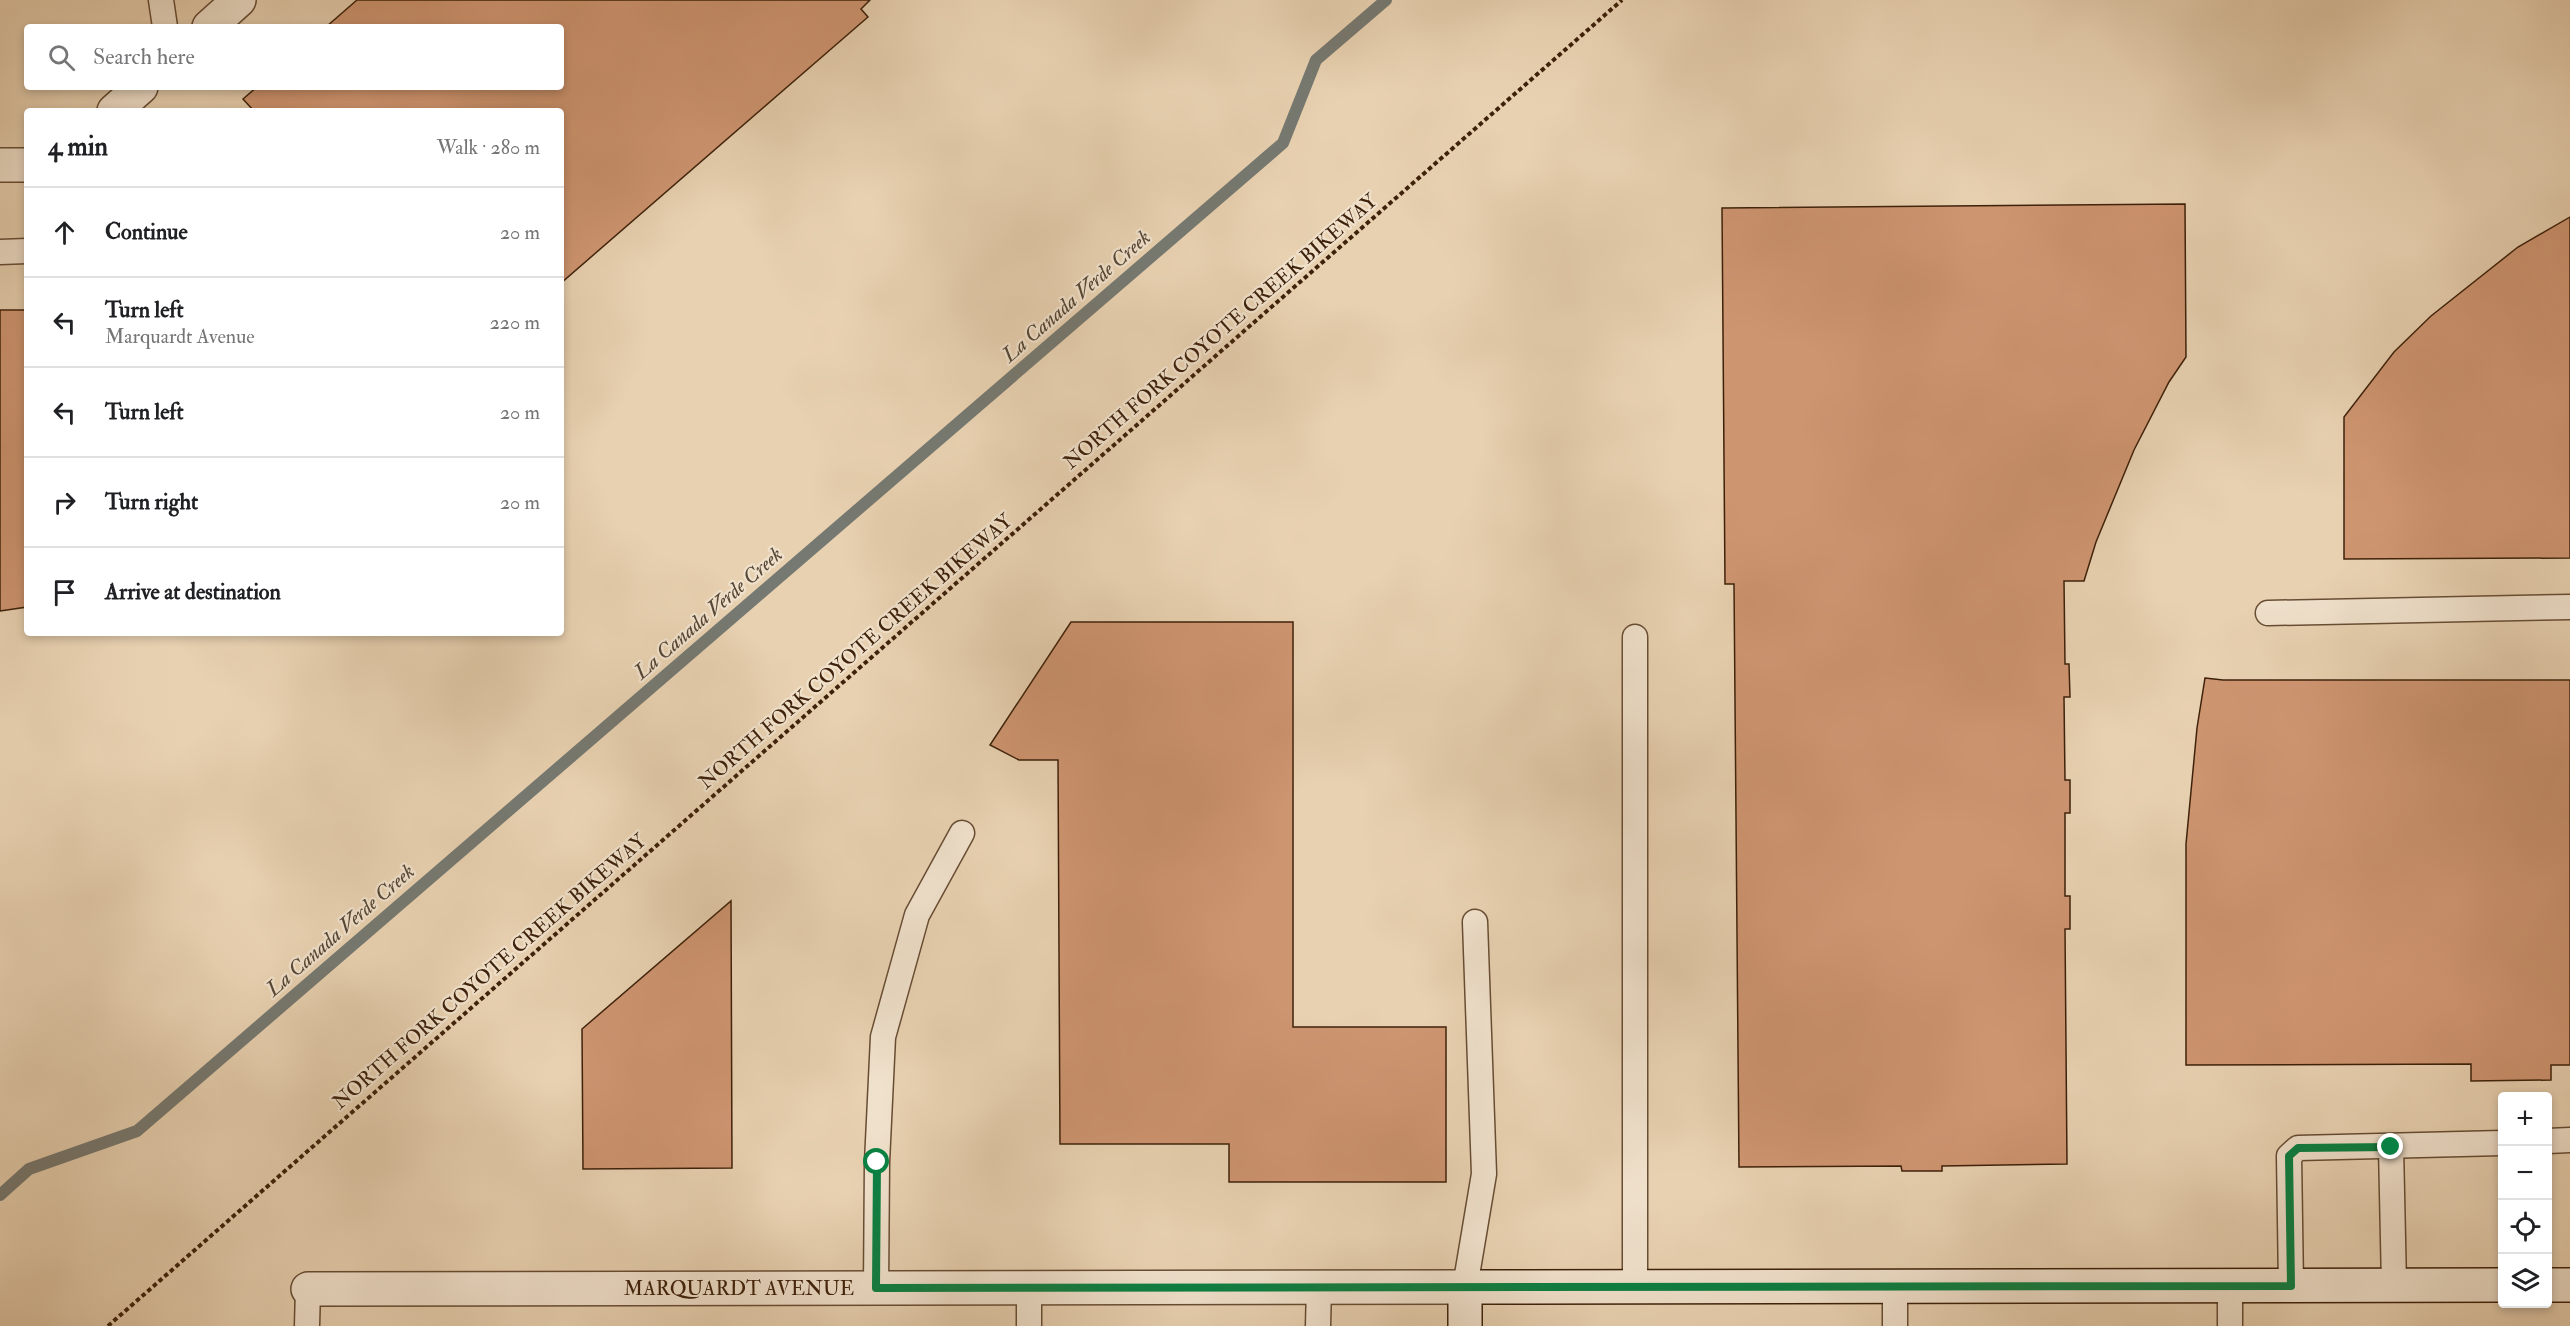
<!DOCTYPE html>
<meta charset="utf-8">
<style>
body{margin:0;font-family:"IM FELL Double Pica",serif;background:#f6f6f6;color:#202124}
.controls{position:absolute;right:18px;bottom:18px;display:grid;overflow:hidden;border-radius:6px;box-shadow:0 3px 9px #0003}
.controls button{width:54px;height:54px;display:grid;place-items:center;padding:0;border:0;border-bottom:2px solid #e0e0e0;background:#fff;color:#202124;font:30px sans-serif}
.stop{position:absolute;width:18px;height:18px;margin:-14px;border:4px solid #0b8043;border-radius:50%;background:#fff}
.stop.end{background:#0b8043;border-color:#fff;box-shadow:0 2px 6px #0008}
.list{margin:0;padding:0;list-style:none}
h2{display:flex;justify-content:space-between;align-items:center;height:78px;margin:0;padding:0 24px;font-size:26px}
h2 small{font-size:20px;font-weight:400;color:#757577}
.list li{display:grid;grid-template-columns:39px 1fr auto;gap:18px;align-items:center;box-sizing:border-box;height:90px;padding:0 24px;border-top:2px solid #e0e0e0}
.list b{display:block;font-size:22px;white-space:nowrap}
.list p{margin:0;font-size:20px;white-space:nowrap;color:#757577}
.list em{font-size:20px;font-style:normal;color:#757577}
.icon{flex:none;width:33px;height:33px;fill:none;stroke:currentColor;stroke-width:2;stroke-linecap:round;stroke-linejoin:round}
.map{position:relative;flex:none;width:2570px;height:1326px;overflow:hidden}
.search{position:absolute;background:#fff;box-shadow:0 3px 9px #0003;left:24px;top:24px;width:540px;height:66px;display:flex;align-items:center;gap:15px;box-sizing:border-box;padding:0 21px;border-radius:6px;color:#757577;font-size:22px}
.panel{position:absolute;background:#fff;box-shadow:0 3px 9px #0003;left:24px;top:108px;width:540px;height:528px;border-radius:6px}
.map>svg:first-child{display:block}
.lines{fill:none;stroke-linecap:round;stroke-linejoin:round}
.stream{stroke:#767971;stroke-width:12}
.building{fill:#ce9571;stroke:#3e210a;stroke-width:1.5}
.lane-casing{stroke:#684d34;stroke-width:27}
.street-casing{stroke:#684d34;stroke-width:36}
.secondary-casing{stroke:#3e210a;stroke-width:36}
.path{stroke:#3e210a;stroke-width:4;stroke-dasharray:4.5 3;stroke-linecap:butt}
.lane{stroke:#f0e1cc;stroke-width:24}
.street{stroke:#f0e1cc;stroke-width:33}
.secondary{stroke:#f0e1cc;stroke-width:33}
.route{stroke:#0b8043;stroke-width:8}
.labels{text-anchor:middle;stroke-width:4.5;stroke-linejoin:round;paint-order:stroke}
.street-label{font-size:20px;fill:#3e210a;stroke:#f0e1cc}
.water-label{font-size:21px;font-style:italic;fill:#554635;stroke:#f0e1cc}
</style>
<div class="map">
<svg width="2570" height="1326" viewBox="0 0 2570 1326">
<rect width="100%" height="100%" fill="#e8d1b1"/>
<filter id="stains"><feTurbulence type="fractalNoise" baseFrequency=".00333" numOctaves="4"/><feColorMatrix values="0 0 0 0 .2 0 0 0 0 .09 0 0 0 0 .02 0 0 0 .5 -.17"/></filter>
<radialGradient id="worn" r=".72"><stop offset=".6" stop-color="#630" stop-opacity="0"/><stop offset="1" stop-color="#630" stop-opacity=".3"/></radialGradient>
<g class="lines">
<path class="stream" d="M0,1195L29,1169L137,1131L1283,143L1316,60L1386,0"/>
</g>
<g class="building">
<path d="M357,0H870L861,9L868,17L561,283V111H254L243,99L257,87H561V27H326Z"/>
<path d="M2185,204L2186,357L2169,382L2134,450L2096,542L2084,581H2064L2065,664H2069L2070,697H2064L2065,780H2070V813H2065V896H2070V929H2065L2067,1164L1942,1166V1171H1902L1901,1166L1739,1167L1734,584H1725L1722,208Z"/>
<path d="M2570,217V558L2344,559V417L2394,352L2431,316L2518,247Z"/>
<path d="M0,310H27V607L0,611Z"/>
<path d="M1071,622H1293V1027H1446V1182H1229V1144H1060L1058,760H1019L990,745Z"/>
<path d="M2205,678L2223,680H2570V1065H2551V1080L2471,1081V1064L2186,1065V844L2197,728Z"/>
<path d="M731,901L732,1168L583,1169L582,1029Z"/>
</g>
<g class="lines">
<g class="lane-casing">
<g id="lane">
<path d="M161,0L165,27"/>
<path d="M0,252L27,251"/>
<path d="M2268,613L2570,607"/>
<path d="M1635,637V1287"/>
<path d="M2548,1141L2570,1140"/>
<path d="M2391,1147L2394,1285"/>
<path d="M2291,1286L2289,1156L2298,1148L2502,1143"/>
<path d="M1465,1287L1484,1174L1475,922"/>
<path d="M876,1288L877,1162L883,1037L917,915L962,833"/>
<path d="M1029,1288V1326"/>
<path d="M307,1326L308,1289"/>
<path d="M1318,1326L1319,1287"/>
<path d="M1895,1326V1286"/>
<path d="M2230,1326V1286"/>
</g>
</g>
<g class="street-casing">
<g id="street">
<path d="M209,27L239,0"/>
<path d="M114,111L141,87"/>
<path d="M0,165H27"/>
<path d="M308,1289L1465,1287"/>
</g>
</g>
<g class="secondary-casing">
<g id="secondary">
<path d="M2548,1285H2570"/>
<path d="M1465,1326V1287L2502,1285"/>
</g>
</g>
<path class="path" d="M108,1326L1622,0"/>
<use href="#lane" class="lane"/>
<use href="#street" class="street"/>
<use href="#secondary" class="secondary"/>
</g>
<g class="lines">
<path class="route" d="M877,1162L876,1288L2291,1286L2289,1156L2298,1148L2391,1147"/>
</g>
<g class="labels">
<g class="street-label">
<text transform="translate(1220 331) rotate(-41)" y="7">NORTH FORK COYOTE CREEK BIKEWAY</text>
<text transform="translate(855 651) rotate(-41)" y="7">NORTH FORK COYOTE CREEK BIKEWAY</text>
<text transform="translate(489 971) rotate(-41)" y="7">NORTH FORK COYOTE CREEK BIKEWAY</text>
<text x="739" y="1295">MARQUARDT AVENUE</text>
</g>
<g class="water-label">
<text transform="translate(1076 296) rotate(-41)" y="7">La Canada Verde Creek</text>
<text transform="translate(708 613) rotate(-41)" y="7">La Canada Verde Creek</text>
<text transform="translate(340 930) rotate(-41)" y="7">La Canada Verde Creek</text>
</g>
</g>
<rect width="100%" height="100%" filter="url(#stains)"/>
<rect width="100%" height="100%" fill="url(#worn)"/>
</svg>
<div class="controls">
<button>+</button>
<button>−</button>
<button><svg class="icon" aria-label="locate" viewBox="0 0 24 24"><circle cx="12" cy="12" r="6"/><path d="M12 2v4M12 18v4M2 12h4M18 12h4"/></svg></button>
<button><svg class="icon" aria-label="layers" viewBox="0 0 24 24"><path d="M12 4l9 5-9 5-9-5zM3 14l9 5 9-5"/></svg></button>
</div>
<div class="stop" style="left:877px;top:1162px"></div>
<div class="stop end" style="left:2391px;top:1147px"></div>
<div class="search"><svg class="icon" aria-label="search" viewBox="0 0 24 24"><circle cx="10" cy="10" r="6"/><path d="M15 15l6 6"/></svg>Search here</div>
<section class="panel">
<h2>4 min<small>Walk · 280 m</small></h2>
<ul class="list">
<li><svg class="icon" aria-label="ahead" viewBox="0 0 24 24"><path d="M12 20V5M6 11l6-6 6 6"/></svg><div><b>Continue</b></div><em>20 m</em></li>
<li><svg class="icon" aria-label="left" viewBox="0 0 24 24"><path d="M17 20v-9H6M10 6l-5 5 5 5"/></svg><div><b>Turn left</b><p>Marquardt Avenue</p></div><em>220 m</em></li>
<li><svg class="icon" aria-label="left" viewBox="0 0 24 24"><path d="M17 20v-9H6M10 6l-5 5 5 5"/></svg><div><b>Turn left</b></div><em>20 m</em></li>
<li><svg class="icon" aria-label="right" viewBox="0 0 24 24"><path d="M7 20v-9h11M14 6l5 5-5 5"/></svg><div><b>Turn right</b></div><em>20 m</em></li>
<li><svg class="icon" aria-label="arrive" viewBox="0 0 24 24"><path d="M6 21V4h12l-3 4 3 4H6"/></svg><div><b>Arrive at destination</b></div></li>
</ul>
</section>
</div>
